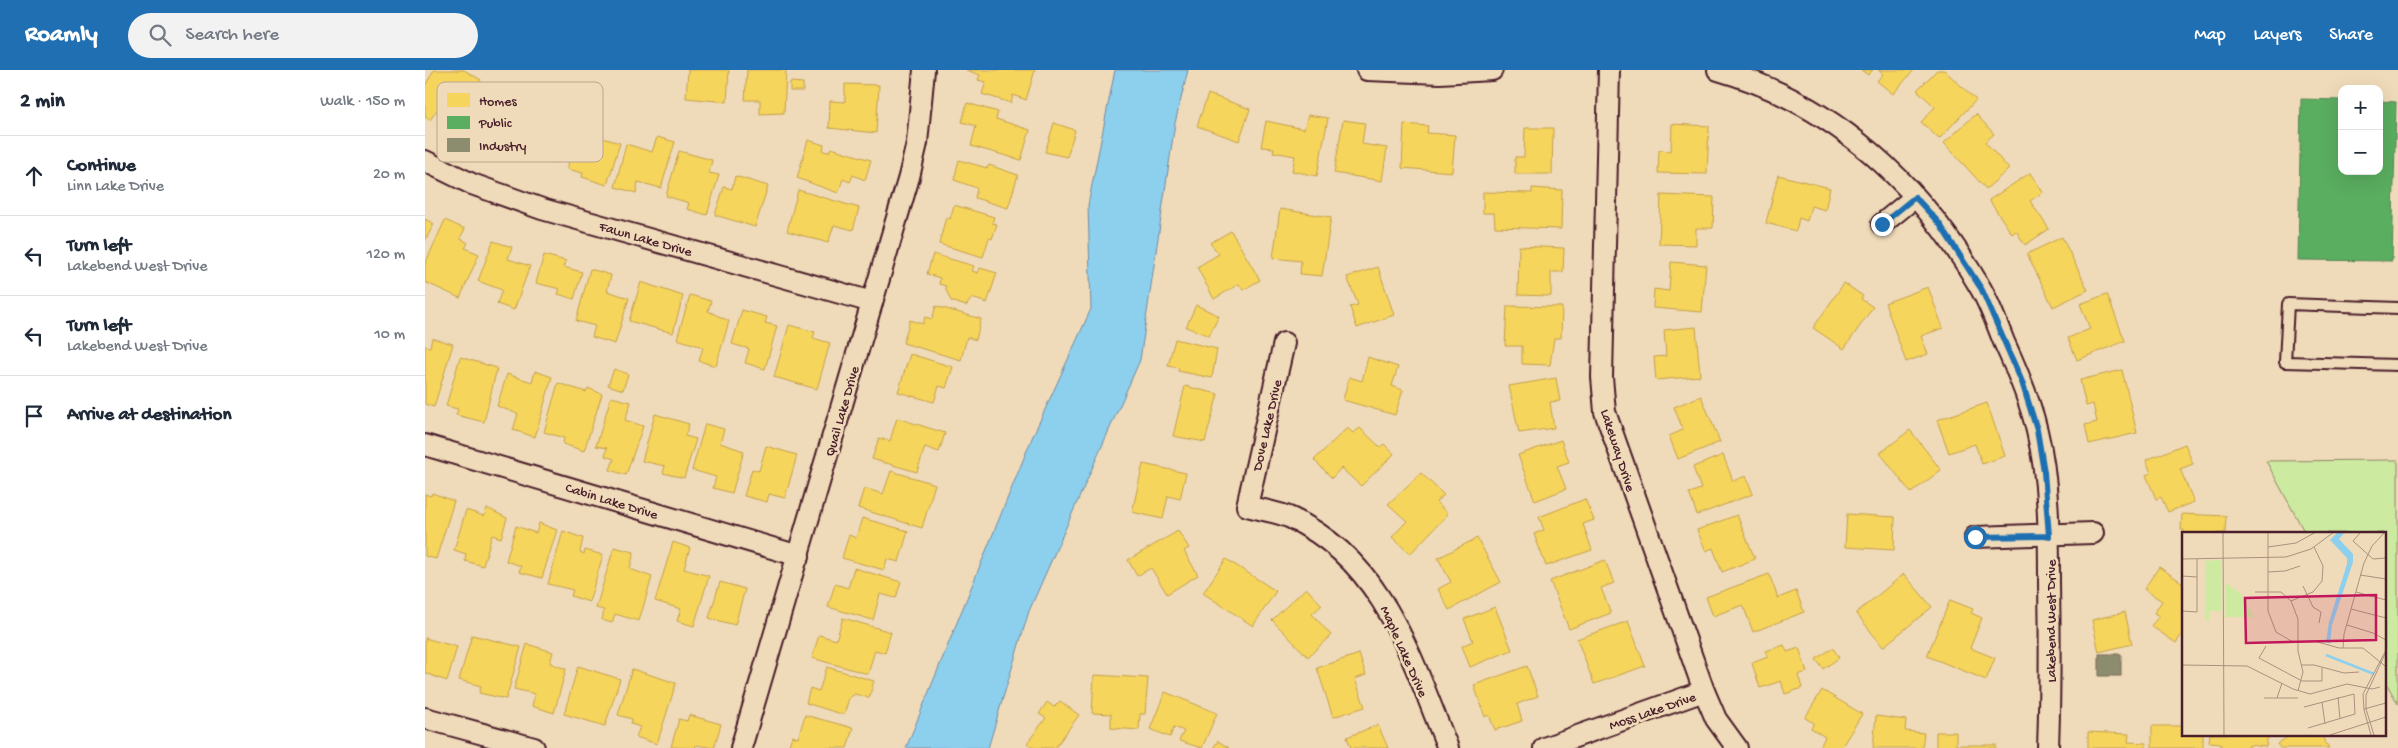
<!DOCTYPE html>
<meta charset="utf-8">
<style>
body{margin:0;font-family:"Gochi Hand",sans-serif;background:#f2f2f3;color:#1f2937}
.controls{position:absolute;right:15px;top:15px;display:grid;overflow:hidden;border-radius:10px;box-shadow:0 5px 20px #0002}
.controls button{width:45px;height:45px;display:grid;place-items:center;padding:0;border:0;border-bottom:1px solid #e0e1e3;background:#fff;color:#1f2937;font:25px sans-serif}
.stop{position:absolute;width:15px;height:15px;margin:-11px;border:4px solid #1f6fb2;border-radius:50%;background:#fff}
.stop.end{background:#1f6fb2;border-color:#fff;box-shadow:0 1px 5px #0008}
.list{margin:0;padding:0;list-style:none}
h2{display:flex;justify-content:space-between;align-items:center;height:65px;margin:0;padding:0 20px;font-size:21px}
h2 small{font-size:16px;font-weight:400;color:#747a83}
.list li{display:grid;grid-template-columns:32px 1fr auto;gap:15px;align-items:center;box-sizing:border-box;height:80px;padding:0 20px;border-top:1px solid #e0e1e3}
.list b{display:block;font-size:19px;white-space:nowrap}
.list p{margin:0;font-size:16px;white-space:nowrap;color:#747a83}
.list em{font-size:16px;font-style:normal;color:#747a83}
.icon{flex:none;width:28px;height:28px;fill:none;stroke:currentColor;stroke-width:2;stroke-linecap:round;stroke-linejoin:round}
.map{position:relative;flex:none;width:1973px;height:678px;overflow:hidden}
header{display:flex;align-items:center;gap:30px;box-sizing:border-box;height:70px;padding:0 25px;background:#1f6fb2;color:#fff}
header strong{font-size:24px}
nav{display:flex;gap:28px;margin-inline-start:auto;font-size:18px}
.search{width:350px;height:45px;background:#f2f2f3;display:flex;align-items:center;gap:12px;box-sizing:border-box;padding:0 18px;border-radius:28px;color:#747a83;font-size:19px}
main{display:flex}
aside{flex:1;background:#fff}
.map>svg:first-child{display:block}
.green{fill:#cdeaa1;stroke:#8c8466}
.water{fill:#8dd0ee;stroke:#7289a0}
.homes{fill:#f6d55c;stroke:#c29e4d}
.public{fill:#5aae61;stroke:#558351}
.industry{fill:#8c8c6e;stroke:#786b5a}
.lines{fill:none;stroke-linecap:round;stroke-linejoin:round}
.service-casing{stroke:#4a1f2b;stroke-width:14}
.minor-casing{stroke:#4a1f2b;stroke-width:24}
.service{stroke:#efdbb9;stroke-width:10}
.minor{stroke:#efdbb9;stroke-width:20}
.route{stroke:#1f6fb2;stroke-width:6}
.labels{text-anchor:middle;stroke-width:5;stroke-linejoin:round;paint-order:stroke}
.street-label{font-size:14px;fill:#4a1f2b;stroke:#efdbb9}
.inset-river{fill:none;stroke:#8dd0ee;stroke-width:2.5}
.inset-road{fill:none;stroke:#ad9080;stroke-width:1}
.view{fill:#c2185b;fill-opacity:0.15;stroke:#c2185b;stroke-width:2.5}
.inset-edge{fill:none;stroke:#4a1f2b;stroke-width:2.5}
.key{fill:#efdbb9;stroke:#bea38e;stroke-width:1}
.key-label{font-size:14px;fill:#4a1f2b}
</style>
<header>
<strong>Roamly</strong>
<div class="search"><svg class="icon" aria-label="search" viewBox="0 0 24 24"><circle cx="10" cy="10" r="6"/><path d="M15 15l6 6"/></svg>Search here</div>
<nav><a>Map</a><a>Layers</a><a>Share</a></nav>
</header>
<main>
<aside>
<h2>2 min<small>Walk · 150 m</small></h2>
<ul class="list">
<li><svg class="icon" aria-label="ahead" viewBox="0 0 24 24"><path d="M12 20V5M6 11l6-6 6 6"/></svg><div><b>Continue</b><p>Linn Lake Drive</p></div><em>20 m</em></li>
<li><svg class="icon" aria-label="left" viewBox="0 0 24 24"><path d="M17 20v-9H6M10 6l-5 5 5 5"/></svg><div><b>Turn left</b><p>Lakebend West Drive</p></div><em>120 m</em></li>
<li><svg class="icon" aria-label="left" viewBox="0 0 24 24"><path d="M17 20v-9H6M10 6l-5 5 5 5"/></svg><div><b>Turn left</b><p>Lakebend West Drive</p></div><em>10 m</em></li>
<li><svg class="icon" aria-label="arrive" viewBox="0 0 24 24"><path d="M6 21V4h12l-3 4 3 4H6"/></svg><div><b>Arrive at destination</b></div></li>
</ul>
</aside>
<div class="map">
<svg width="1973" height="678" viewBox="0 0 1973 678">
<rect width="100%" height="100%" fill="#efdbb9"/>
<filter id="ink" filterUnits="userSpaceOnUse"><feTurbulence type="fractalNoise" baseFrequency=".02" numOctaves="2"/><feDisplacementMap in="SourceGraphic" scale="10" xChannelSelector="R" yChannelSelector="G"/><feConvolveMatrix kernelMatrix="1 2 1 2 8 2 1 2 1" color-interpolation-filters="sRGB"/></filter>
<g filter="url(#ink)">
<path class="green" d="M1973,390V634L1959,609V463H1880L1841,391Z"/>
<path class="water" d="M690,0H763L750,53L715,290L604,541L563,678H481L607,368L666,239L663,135Z"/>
<g class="homes">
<path d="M9,0H39L56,10L32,51L12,40L5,50L0,47V16Z"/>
<path d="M263,0H304L302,32L261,28Z"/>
<path d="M322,0H361L359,43L335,44V30H320Z"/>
<path d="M541,0H610L601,30L588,25L586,33L557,24L561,12L553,10L555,5Z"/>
<path d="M1436,0H1448L1443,5Z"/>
<path d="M1453,0H1489L1468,24L1452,11L1458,4Z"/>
<path d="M1512,0H1519L1551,30L1514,69L1496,52L1510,37L1492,20Z"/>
<path d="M365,12L378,13V21H365Z"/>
<path d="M420,14L454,15L451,63L404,58L405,31L420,32Z"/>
<path d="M783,24L825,39L814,71L772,56Z"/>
<path d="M542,33L573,42L571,49L605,60L596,90L546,76L551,56L537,52Z"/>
<path d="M115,40L139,50L135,60L142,63L130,93L118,88L116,92L92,83L104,49L111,52Z"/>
<path d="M1551,44L1569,64L1560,72L1584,99L1561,119L1519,73Z"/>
<path d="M883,45L903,48L892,106L867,101L870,86L848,82L849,78L836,77L841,51L879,59Z"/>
<path d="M918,50L940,53L937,74L962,78L957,111L909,103Z"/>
<path d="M629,53L650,60L642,87L620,82Z"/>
<path d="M979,54L1003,56L1002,63L1030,65L1027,102L977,98Z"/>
<path d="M1247,54L1284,56L1282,104L1233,103L1234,80L1246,81Z"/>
<path d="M1100,58H1128L1127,104H1090V87H1099Z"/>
<path d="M152,61L195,73L182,115L157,107L158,103L142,99Z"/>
<path d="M232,67L250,72L236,118L213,112L211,123L190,117L201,74L227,82Z"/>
<path d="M383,70L399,75L398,81L404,82L406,78L446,90L440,110L428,105L425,112L418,109L413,123L372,108Z"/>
<path d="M254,81L287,90L284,103L294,105L282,145L262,139L264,133L241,126Z"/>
<path d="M534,90L562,98L564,95L593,105L583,138L550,128L552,118L529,110Z"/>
<path d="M1605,103L1618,122L1605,131L1624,159L1600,175L1591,161L1587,164L1564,130Z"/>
<path d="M1353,105L1405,118L1400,140L1386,136L1382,151L1374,148L1371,161L1341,153Z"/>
<path d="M310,106L343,116L330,157L290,145L299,117L307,119Z"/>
<path d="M1107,118L1137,120L1136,159L1070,157L1069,143H1058V122L1107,123Z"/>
<path d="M373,120L434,138L428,160L409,155L403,173L362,161Z"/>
<path d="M1236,125L1289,127L1288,158H1271V175L1234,174Z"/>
<path d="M529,135L569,147L567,153L572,154L567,169L564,168L558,187L514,174L521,147L525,149Z"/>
<path d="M855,139L906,147L897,206L875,204L876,191L848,188Z"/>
<path d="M0,149L9,154L0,171Z"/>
<path d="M20,150L40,159L35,168L43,173L40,178L54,184L35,228L0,212V194Z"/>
<path d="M806,161L835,210L818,220L814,214L789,229L772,197L794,184L785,173Z"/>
<path d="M1637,167L1663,220L1628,237L1602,184Z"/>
<path d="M68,171L87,177L83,189L105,196L89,240L72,234L77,220L53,211Z"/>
<path d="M1094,176L1139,178L1138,202H1126V226L1093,225Z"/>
<path d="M508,184L549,196L547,201L553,203L555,198L572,203L562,233L547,228L541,236L526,231L521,220V216L514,214L515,208L502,204Z"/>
<path d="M119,185L141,191L138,197L157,202L149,229L133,224L135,219L111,213Z"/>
<path d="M1246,192L1281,195L1277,242L1228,238L1229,219L1244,221Z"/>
<path d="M953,197L969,245L932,258L925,237L933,235L922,207Z"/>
<path d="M165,199L186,205L182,221L204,228L190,274L167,267L170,256L151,251Z"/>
<path d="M216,212L258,226L248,263L204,251Z"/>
<path d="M1419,213L1438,226L1436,229L1448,237L1419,279L1388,258Z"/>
<path d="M1503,217L1518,258L1496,266L1503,284L1481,292L1460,233Z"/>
<path d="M1682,224L1700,271L1652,290L1643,268L1665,259L1655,234Z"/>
<path d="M265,225L286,231L283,241L304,251L291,296L274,291L278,277L252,269Z"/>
<path d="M771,235L794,246L784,266L761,257Z"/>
<path d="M511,236L556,249L551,270L542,267L536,290L478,273L485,250L498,254L500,247L507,249Z"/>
<path d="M1082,236L1137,237L1136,268H1129L1125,295L1097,294V276H1080Z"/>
<path d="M317,240L342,247L340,253L352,256L340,299L320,293L324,279L307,274Z"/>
<path d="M364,255L390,262L388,268L405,273L392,319L349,307Z"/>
<path d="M1271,257L1275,306L1231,310L1229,287L1241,286L1239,260Z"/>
<path d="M7,268L28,274L9,337L0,334V276L5,277Z"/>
<path d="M750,269L792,279L787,308L753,301L754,298L743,296Z"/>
<path d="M485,284L528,297L521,318L514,316L509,332L473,322Z"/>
<path d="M35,287L72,298L59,352L31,345L33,339L21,336Z"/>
<path d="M943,287L973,297L967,316L978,320L970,345L918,330L924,307L937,311Z"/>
<path d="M189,299L203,304L198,320L183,315Z"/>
<path d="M1697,300L1712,363L1664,374L1660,355L1672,352L1668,334L1661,336L1655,310Z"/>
<path d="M110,301L127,307L110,367L88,360L93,344L72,336L82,304L107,312Z"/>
<path d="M1131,308L1135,331L1125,332L1129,358L1094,363L1084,316Z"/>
<path d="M133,313L161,322L163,318L177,324L159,381L138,374L139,368L119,362Z"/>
<path d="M760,316L793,324L780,372L748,366Z"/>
<path d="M1276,326L1295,372L1253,389L1244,366L1258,360L1249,337Z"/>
<path d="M186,327L206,332L200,350L218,356L201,405L185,400L189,389L180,386L182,378L171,376Z"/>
<path d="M1562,333L1580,386L1557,394L1550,374L1524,383L1512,350Z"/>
<path d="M230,344L264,354L260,366L271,369L259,408L238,403L240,396L217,391Z"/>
<path d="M472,348L520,363L514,382L500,377L492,402L447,389L454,368L465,371Z"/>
<path d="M280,354L299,359L295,373L319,381L307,423L288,418L291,407L267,400Z"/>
<path d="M922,358L928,363L935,358L955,377L959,374L969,384L936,416L916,398L907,408L889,390Z"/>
<path d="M1485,360L1516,400L1486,423L1455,383Z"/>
<path d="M1136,370L1144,392L1132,396L1141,419L1110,431L1093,385Z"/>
<path d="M1760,374L1768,394L1755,399L1769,432L1743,442L1736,427L1731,429L1721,405L1726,403L1721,390Z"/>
<path d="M341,376L372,385L360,428L344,424L342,432L319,426L327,399L334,401Z"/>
<path d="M1298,385L1308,411L1321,406L1328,424L1272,445L1264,423L1276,419L1268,397Z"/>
<path d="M718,394L761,403L755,429L743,426L738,449L707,442Z"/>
<path d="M466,401L510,414L497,458L433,438L439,418L458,424Z"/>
<path d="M996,403L1019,425L1011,432L1023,444L985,484L967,467L982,451L963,434Z"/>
<path d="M7,423L29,431L11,489L0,486V424L6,426Z"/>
<path d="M1160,429L1169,450L1158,454L1167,480L1121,496L1109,464L1119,460L1114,447Z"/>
<path d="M62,438L82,448L76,468L67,465L58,496L40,491L41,484L29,480L41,440L59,446Z"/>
<path d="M1422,444L1470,447L1469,480L1420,477Z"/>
<path d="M1757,444L1801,446L1800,463H1759V460H1756Z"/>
<path d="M1312,445L1330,489L1297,502L1288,478L1281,481L1272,460Z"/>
<path d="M437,448L483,461L474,492L462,489L459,500L417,488L424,465L431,468Z"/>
<path d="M114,453L132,460L117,508L94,502L96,496L81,491L91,456L111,463Z"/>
<path d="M138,461L158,468L155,482L159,484L160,480L178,485L164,532L146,526L148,520L123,514Z"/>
<path d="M753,461L764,478L759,481L773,505L742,524L726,498L712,506L703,490Z"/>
<path d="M1052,468L1076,512L1024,540L1013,519L1026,512L1013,488Z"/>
<path d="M248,472L265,478L259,499L284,506L269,556L252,551L256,539L230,531Z"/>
<path d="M189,477L209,482L205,499L227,507L214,551L190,544L187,553L177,550L179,540L171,538Z"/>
<path d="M801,489L851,521L828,556L778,523Z"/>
<path d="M1180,490L1189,513L1176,518L1186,543L1144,559L1125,511Z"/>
<path d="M1734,497L1758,513V563L1751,573L1726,556L1734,546L1729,543L1737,531L1719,519Z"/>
<path d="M429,498L476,512L471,528L455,524L448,550L403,537L410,514L423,518Z"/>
<path d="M1344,504L1353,528L1371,521L1379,542L1328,562L1318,535L1288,546L1281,527Z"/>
<path d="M1479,504L1507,537L1458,577L1431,543Z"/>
<path d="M295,512L320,519L310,555L284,548Z"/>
<path d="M881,518L897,535L887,544L906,565L883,587L847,550Z"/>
<path d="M1525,530L1548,539L1546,543L1557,548L1545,578L1570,588L1561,610L1502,586Z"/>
<path d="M1070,537L1087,580L1045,597L1037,576L1048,571L1039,549Z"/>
<path d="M1700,542L1707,574L1674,582L1667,550Z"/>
<path d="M418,548L466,562L460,583L450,580L443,604L387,588L394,565L411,570Z"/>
<path d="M1203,551L1220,596L1169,614L1152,569Z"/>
<path d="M47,565L96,577L81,629L54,623L56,616L34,610Z"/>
<path d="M0,568L32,577L22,611L0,603Z"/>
<path d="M102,574L128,582L125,593L141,599L129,643L107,636L110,624L89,619Z"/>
<path d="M1359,575L1362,582L1374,578L1382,602L1373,605L1377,618L1360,624L1356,611L1335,618L1327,593L1343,587L1341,581Z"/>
<path d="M1408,578L1414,588L1398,599L1391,589Z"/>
<path d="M934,584L941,605L930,609L940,637L908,647L892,598Z"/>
<path d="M153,596L195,609L180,656L139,644Z"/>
<path d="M1102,596L1113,626L1092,634L1097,651L1070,660L1064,645L1060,647L1049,615Z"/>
<path d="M402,597L449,611L444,628L430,624L424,628L419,645L381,633L385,618L394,621Z"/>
<path d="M207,599L251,613L232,674L211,667L215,657L206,654L207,649L193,645Z"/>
<path d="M669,605L723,608L720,644H715L714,660L686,658V644L667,643Z"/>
<path d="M1397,620L1437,644L1416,678L1395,677L1400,667L1386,658L1389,653L1380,648Z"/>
<path d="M740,622L792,643L777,678L754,671L759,661L749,657L745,667L725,659Z"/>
<path d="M635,631L654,645L630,678H609L602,673L621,648L614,644L622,632L629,637Z"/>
<path d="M264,645L296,654L289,678L271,675L270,678L246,677L254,649L262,651Z"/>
<path d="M380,645L428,658L422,678H363L367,666L373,668Z"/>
<path d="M1451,646L1481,650L1480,661L1499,663L1497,678H1448Z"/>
<path d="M953,655L963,678H926L922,667Z"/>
<path d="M1727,656H1758V664H1778V678H1727Z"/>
<path d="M1511,662H1531V675H1571V678H1511Z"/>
<path d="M1663,662L1704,664L1703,672L1721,673V678H1663Z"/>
<path d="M1785,664H1843L1841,677L1824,675V678H1796V673L1784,672Z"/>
<path d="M1867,664H1895L1904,678H1855L1852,674Z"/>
<path d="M793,671L804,678H788Z"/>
</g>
<path class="public" d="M1876,29L1917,30V101H1954V31L1971,32L1967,191L1873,190Z"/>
<rect class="industry" x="1674" y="584" width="22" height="22"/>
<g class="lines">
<g class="service-casing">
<path id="service" d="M1973,238L1863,234L1860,292L1973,295"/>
</g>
<g class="minor-casing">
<g id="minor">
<path d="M942,0L1015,3L1067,0"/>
<path d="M1184,0L1177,307L1180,342L1279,621L1291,649L1312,678"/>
<path d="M1293,0C1409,33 1497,115 1556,219C1565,235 1572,254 1579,272C1592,300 1605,330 1612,361C1624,410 1624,462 1624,513C1625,568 1625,623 1623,678"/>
<path d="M0,91L47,114L117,139L447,232"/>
<path d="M1457,154L1490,127"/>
<path d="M859,273L822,436C836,440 853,442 866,448C960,492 986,589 1023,678"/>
<path d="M0,375L374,486"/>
<path d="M1550,467L1668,463"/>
<path d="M0,648L109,678"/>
<path d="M316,678L484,107L492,73L499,0"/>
<path d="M1119,678L1279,621"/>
</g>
</g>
<use href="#service" class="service"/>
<use href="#minor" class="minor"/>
</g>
</g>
<g class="lines" filter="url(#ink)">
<path class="route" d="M1457,154L1490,127L1514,153L1557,220L1597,312L1612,360L1619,402L1624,466L1550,467"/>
</g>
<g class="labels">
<g class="street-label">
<text transform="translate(221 168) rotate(16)" y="5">Fawn Lake Drive</text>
<text transform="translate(416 341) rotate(-74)" y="5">Quail Lake Drive</text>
<text transform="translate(841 355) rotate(-77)" y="5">Dove Lake Drive</text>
<text transform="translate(1194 380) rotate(72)" y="5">Lakeway Drive</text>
<text transform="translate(187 430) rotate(17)" y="5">Cabin Lake Drive</text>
<text transform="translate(1625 551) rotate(-90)" y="5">Lakebend West Drive</text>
<text transform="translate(980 581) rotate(66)" y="5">Maple Lake Drive</text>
<text transform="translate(1227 640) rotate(-19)" y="5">Moss Lake Drive</text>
</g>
</g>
<g transform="translate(1757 462)">
<rect width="204" height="204" fill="#efdbb9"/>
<path d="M39,28V79H27V88H24L23,29ZM44,51L58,61L72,85H44Z" fill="#cdeaa1"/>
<path d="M156,0H163L157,7L171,22V30L150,93L148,112L144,110L147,90L165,32V26L148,8Z" fill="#8dd0ee"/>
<path class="inset-river" d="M144,123L192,142"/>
<path class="inset-road" d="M41,0L42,203M86,0V79L94,100L111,110L132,109L157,116H181L203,134M179,0L171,9L191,27L204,26M86,15L114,11L134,0M0,27L104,25L129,17L152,0M86,40L103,39L118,34M178,43L204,47M0,44L15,45M121,54L131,75L139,80L137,91M73,60H99L109,69L116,87V119L121,140L116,159M174,60L204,68M109,69L131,60L140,49L141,34L132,15M169,77L204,86M0,79L15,80V27M165,93L191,101L204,108M84,114L77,126L120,149H140V136M161,116L162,102L182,31L190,14L203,0M0,133L65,134L111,157L128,162L165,152L190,157L198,155M119,133H132L162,141L177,140M156,165L158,187M82,166H116M95,166L100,151M140,170L143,192M122,175L172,162L173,182L126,196M182,177L204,171M148,203L204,185M189,203L182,178L181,162L204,118M192,203L184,177V163L203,122"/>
<path class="view" d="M194,63V108L64,111L63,66Z"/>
<rect width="204" height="204" class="inset-edge"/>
</g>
<rect x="12" y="12" width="166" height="80" rx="8" class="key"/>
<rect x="22" y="23" width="23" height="14" fill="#f6d55c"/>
<rect x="22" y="46" width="23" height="13" fill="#5aae61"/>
<rect x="22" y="68" width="23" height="14" fill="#8c8c6e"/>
<g class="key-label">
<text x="54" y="35">Homes</text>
<text x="54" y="57">Public</text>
<text x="54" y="80">Industry</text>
</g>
</svg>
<div class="controls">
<button>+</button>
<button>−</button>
</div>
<div class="stop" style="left:1550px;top:467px"></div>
<div class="stop end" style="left:1457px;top:154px"></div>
</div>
</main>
